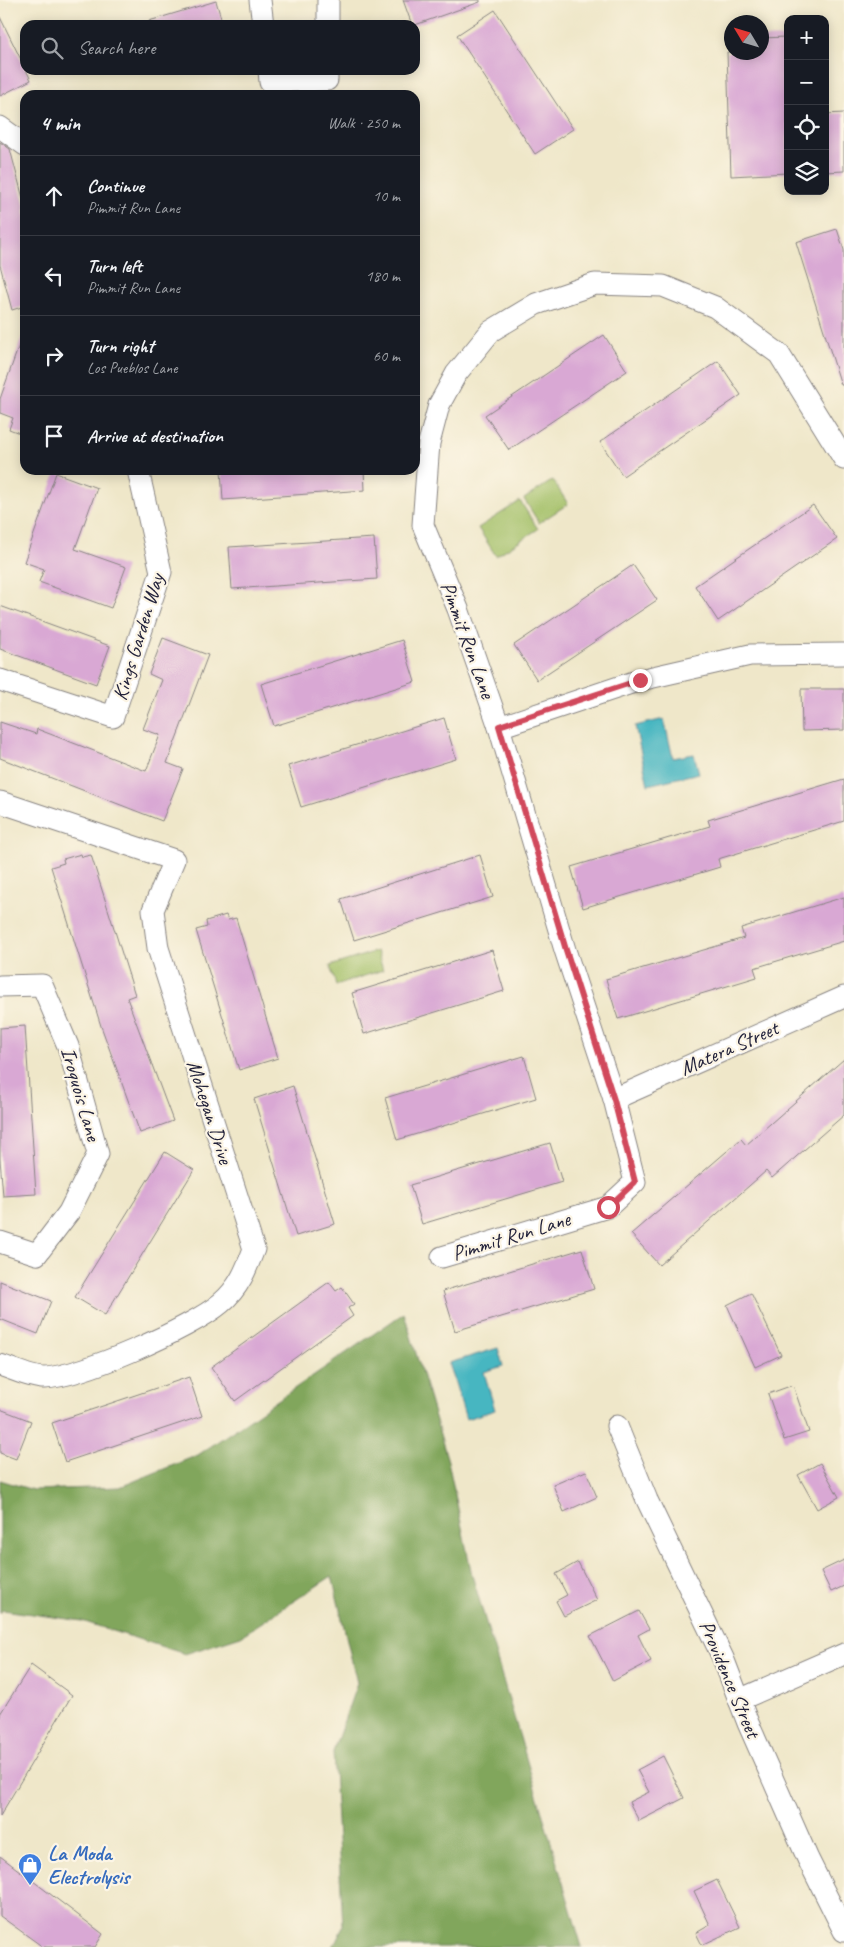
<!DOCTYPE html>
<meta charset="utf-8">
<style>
body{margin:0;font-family:Caveat,sans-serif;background:#20242c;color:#f1f3f6}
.controls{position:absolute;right:15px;top:15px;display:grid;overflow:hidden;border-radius:10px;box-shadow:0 2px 12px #0003}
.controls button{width:45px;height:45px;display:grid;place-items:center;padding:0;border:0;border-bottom:1px solid #363941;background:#171b24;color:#f1f3f6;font:25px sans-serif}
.compass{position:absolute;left:724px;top:15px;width:45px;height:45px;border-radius:50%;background:#171b24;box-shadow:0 2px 12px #0003;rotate:308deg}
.stop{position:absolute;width:15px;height:15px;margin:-11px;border:4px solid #d1495b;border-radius:50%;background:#fff}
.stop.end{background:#d1495b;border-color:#fff;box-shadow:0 1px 5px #0008}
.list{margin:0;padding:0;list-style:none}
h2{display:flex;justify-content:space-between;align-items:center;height:65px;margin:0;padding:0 20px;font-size:21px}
h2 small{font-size:16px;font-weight:400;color:#9ea1a6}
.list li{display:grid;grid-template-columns:32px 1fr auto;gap:15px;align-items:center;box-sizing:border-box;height:80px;padding:0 20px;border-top:1px solid #363941}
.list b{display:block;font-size:19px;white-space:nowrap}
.list p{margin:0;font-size:16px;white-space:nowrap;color:#9ea1a6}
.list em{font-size:16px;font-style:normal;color:#9ea1a6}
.icon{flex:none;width:28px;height:28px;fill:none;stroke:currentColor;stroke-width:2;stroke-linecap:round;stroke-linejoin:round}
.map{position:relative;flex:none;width:844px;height:1947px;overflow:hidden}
.search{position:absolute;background:#171b24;box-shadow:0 2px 12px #0003;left:20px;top:20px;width:400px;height:55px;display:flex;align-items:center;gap:12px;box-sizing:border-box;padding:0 18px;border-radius:15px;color:#9ea1a6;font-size:19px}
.panel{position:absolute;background:#171b24;box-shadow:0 2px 12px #0003;left:20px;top:90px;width:400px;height:385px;border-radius:15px}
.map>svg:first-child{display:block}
.green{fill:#a2bf66;stroke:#627050}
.forest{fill:#81a65b;stroke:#52644b}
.water{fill:#47b6c1;stroke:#346c7e}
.building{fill:#d9a8d4}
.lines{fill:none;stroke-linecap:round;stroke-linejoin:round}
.minor-casing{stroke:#888482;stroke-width:23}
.minor{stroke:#fff;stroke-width:21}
.route{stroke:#d1495b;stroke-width:6}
.labels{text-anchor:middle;stroke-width:4.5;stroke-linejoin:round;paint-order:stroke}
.street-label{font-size:21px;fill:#22223b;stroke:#fcf5e5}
.shop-label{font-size:21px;font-weight:bold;fill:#366cbe;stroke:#fcf5e5;text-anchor:start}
</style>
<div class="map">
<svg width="844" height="1947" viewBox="0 0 844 1947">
<rect width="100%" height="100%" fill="#fcf5e5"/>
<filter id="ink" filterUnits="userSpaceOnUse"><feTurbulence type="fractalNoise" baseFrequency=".02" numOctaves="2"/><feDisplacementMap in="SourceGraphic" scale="10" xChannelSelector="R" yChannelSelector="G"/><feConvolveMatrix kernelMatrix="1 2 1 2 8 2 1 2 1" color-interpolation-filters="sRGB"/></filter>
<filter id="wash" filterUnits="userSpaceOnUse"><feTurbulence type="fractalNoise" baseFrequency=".0096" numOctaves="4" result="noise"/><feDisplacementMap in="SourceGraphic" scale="20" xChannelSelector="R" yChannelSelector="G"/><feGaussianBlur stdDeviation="1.12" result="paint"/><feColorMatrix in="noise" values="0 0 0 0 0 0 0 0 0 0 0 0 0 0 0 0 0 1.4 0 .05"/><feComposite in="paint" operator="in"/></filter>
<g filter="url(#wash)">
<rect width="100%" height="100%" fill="#efe7c9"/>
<g class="green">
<path d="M553,480L568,504L539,523L524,499Z"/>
<path d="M520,501L538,529L496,556L478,528Z"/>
<path d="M377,951L383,970L336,985L330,966Z"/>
</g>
<path class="forest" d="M404,1313L448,1461L472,1575L582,1947H333L343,1926L333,1752L357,1683L332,1576L241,1636L185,1654L82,1621L3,1610L0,1613V1480L33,1490L120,1487L198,1455Z"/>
<g class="water">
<path d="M664,719L673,758L694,754L699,773L648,785L635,726Z"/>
<path d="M498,1348L503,1366L484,1372L495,1410L466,1419L449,1363Z"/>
</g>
<g id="blocks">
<g class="building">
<path d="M403,0H480V2L415,25H412Z"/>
<path d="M216,1L223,25H149V21Z"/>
<path d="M495,10L573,129L535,154L457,35Z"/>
<path d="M0,17L31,80L0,96Z"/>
<path d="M786,37L788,173L731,176L727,52H762V38Z"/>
<path d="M844,113V171L825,172V114Z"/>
<path d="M0,142L10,149L25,206V306L12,310L0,265Z"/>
<path d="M837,229L844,250V385H841L796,242Z"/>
<path d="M23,334H25V435L9,429L13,418L0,413V399Z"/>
<path d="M604,335L627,371L509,450L485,415Z"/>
<path d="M718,361L741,395L623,476L600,442Z"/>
<path d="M221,470H364L365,490L223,500Z"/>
<path d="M56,473L97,488L75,549L126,567L111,608L39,582L44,569L24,562Z"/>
<path d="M813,505L837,539L718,621L695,586Z"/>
<path d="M374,538L377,579L232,589L229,547Z"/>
<path d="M633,565L657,600L537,680L514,645Z"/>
<path d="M0,606L110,646L96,684L0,649Z"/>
<path d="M163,638L208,655L167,763L183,769L162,821L0,758V722L36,734L37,729L146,771L160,735L143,729L162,680L149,674Z"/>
<path d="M402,640L415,682L274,726L261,684Z"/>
<path d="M801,689H844V730L802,731Z"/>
<path d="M444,718L456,759L301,807L288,766Z"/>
<path d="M844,779V821L718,859L720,867L583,908L571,867L710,826L708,820Z"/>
<path d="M81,854L82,857L91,855L135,995L127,998L173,1121L140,1133L101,1026L51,867L64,863L63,859Z"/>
<path d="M480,855L493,897L354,940L341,899Z"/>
<path d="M844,897V941L754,968L757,977L618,1019L606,979L744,938L741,928Z"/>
<path d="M226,915L228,920L236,918L278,1058L239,1070L196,930L207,927L206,921Z"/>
<path d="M492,950L504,991L364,1034L352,993Z"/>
<path d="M25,1026L36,1194L3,1196L0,1159V1028Z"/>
<path d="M524,1056L536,1098L397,1140L385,1098Z"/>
<path d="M844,1059V1115L772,1178L766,1171L659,1265L631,1234L741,1139L746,1145Z"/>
<path d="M293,1086L335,1224L296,1236L254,1099Z"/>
<path d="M550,1143L562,1182L422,1224L410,1185Z"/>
<path d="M165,1152L194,1170L105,1315L75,1297Z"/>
<path d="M582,1249L594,1289L455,1331L443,1291Z"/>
<path d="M0,1281L51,1301L38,1334L0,1319Z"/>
<path d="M329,1282L336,1291L342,1287L354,1304L348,1308L353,1316L235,1401L211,1367Z"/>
<path d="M751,1293L781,1355L755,1367L727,1305Z"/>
<path d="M189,1377L202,1416L65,1462L52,1423Z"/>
<path d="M793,1385L809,1432L784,1440L768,1394Z"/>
<path d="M0,1409L31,1421L16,1459L0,1453Z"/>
<path d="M820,1463L839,1497L817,1509L798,1475Z"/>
<path d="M586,1471L597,1497L564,1512L553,1485Z"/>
<path d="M844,1560V1586L831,1592L821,1571Z"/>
<path d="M578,1562L597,1600L564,1616L556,1601L567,1595L556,1574Z"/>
<path d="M639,1611L649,1629L638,1635L651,1661L613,1681L590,1636Z"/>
<path d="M31,1665L72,1695L0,1816V1714Z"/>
<path d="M663,1756L684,1798L639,1821L629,1802L649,1792L637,1770Z"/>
<path d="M0,1856L103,1934L95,1947H43L0,1916Z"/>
<path d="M717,1880L740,1927L702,1945L696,1933L710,1925L694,1891Z"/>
</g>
</g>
</g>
<g filter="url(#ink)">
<use href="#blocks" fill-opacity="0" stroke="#888482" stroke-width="1"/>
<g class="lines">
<g class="minor-casing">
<g id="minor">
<path d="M260,0L263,25"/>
<path d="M328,25V0"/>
<path d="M269,70L270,82L327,80V70"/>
<path d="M0,127L25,145"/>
<path d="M0,680L113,717L161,572L138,470"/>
<path d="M499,727L640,680L750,655L844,654"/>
<path d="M0,802L174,860L153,910L158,948L254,1249C246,1270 239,1288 221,1303C192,1328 81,1377 44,1378C31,1378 13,1369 0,1365"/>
<path d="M0,986L42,985L68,1046L98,1154L69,1212L37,1254L0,1242"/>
<path d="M614,1099L844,997"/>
<path d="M442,1257L608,1207L635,1182L614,1099L565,950L499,727L458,609L423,525L429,443L439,405L456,374L491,331L536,304L595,284L663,286L715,307L779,354L844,459"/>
<path d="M617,1426L647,1500L723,1658L748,1723L808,1859L844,1931"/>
<path d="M739,1700L844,1654"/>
</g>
</g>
<use href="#minor" class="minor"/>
</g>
</g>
<g class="lines" filter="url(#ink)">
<path class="route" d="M608,1207L635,1182L614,1100L566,950L499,726L640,680"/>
</g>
<defs>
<g id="shop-pin" transform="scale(1.25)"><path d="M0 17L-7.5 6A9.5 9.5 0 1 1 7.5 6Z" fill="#3f7fe0" stroke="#fcf5e5"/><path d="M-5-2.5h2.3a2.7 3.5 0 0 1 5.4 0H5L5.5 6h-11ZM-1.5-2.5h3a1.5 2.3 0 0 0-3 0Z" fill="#fff"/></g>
</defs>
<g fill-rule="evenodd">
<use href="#shop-pin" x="30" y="1865"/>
</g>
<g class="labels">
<g class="street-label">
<text transform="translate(138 637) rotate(-73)" y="7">Kings Garden Way</text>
<text transform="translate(468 640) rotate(70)" y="7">Pimmit Run Lane</text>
<text transform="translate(729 1048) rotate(-24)" y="7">Matera Street</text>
<text transform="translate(81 1094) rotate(74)" y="7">Iroquois Lane</text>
<text transform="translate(210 1112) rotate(72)" y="7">Mohegan Drive</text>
<text transform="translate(511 1236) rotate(-17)" y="7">Pimmit Run Lane</text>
<text transform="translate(730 1679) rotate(67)" y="7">Providence Street</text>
</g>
<g class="shop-label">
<text x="48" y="1860">La Moda<tspan x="48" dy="24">Electrolysis</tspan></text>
</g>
</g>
</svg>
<div class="controls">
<button>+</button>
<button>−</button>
<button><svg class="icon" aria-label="locate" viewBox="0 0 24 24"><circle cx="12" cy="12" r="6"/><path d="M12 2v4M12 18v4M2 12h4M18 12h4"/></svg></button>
<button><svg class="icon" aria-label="layers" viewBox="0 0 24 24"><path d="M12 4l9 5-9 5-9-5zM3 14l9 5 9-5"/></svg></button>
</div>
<svg class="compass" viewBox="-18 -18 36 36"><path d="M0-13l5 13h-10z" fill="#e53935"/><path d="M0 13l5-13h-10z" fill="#9ea1a6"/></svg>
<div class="stop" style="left:608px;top:1207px"></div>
<div class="stop end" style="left:640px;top:680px"></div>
<div class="search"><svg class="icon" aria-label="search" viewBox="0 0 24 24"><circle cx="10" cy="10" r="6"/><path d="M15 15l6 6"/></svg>Search here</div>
<section class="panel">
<h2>4 min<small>Walk · 250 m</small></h2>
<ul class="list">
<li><svg class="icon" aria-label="ahead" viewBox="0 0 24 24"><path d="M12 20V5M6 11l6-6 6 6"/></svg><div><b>Continue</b><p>Pimmit Run Lane</p></div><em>10 m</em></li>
<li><svg class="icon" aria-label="left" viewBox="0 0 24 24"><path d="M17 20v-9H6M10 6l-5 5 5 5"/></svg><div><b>Turn left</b><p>Pimmit Run Lane</p></div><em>180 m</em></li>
<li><svg class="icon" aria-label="right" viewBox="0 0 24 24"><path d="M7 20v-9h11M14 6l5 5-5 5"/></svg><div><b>Turn right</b><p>Los Pueblos Lane</p></div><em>60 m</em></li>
<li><svg class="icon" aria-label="arrive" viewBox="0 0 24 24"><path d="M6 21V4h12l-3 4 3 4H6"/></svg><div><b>Arrive at destination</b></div></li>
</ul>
</section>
</div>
